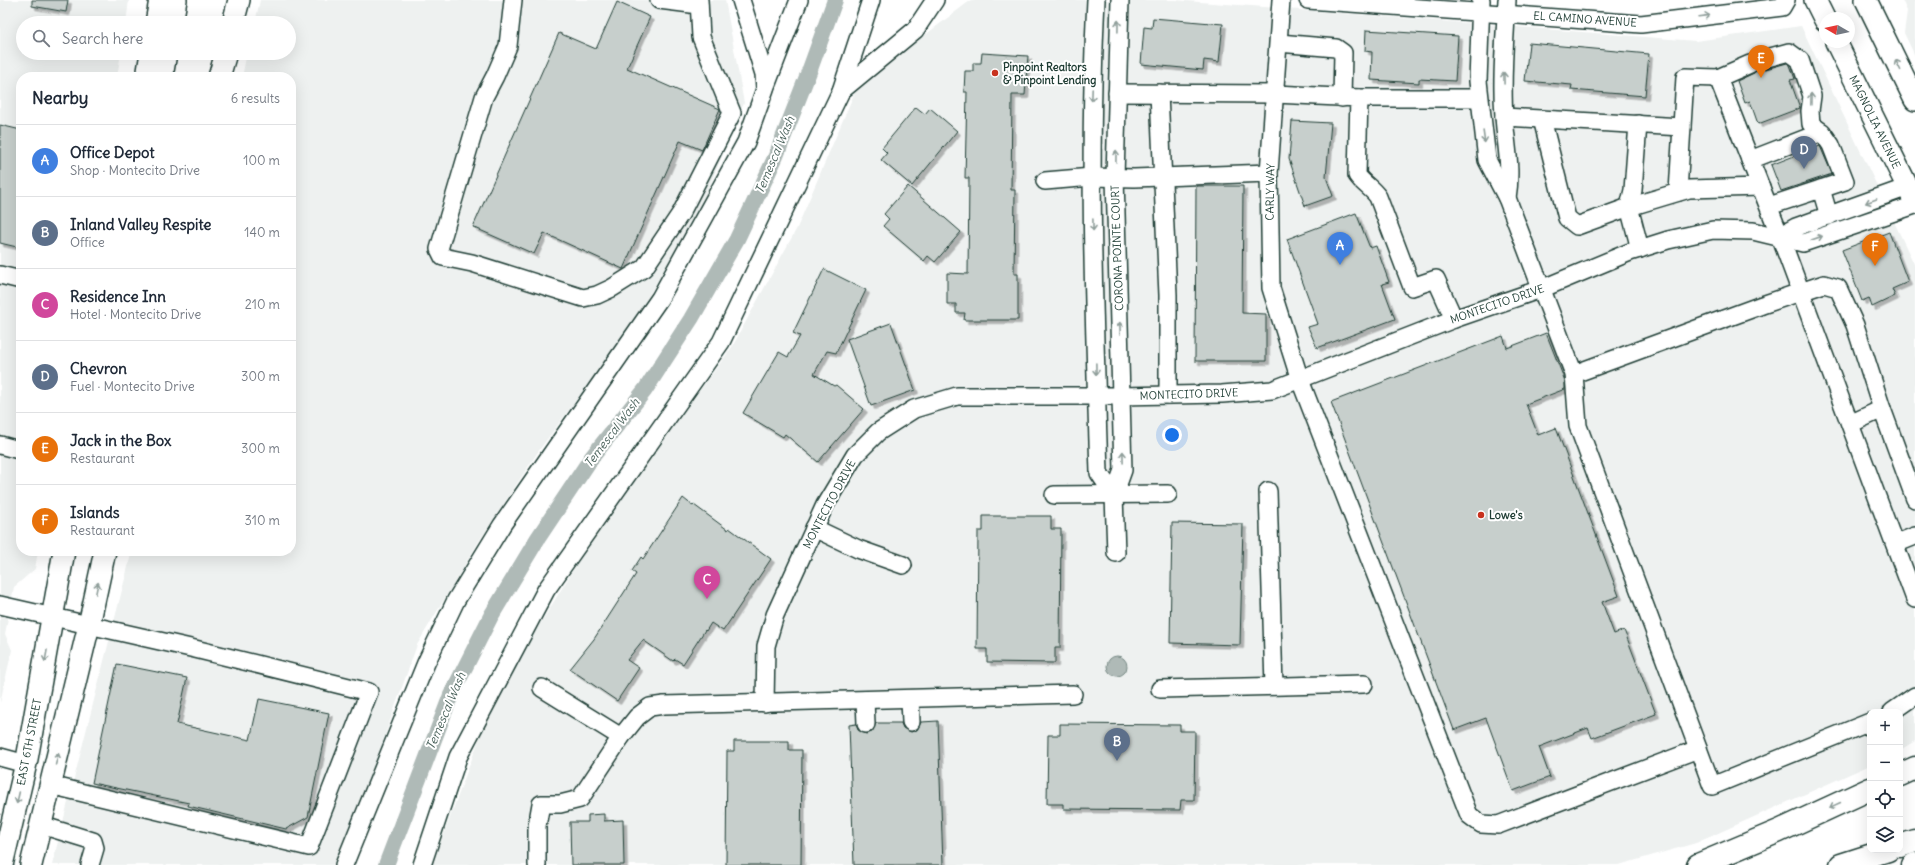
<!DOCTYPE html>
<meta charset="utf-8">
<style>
body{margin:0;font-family:Delius,sans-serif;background:#f6f6f7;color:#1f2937}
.controls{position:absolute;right:12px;bottom:12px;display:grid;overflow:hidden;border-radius:8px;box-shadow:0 4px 16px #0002}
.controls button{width:36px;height:36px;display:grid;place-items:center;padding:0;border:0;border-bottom:1px solid #e0e1e3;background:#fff;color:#1f2937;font:20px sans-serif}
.compass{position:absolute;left:1819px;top:12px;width:36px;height:36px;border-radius:50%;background:#fff;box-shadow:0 4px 16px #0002;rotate:279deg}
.you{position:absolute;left:1172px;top:435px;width:14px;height:14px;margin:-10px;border:3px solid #fff;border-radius:50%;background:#1a73e8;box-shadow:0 0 0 6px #1a73e833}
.badge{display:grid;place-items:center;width:26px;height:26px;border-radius:50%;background:#c8321e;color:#fff;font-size:13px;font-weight:700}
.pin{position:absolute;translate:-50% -33px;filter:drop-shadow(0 1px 2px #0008)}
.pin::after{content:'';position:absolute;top:21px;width:14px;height:12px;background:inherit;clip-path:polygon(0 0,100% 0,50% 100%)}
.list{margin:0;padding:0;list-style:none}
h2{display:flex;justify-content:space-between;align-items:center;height:52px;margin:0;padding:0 16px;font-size:17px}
h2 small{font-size:13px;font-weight:400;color:#747a83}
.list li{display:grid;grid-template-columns:26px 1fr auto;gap:12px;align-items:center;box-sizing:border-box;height:72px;padding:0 16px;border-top:1px solid #e0e1e3}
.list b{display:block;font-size:15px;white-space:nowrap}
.list p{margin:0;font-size:13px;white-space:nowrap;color:#747a83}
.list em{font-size:13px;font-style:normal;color:#747a83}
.icon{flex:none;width:22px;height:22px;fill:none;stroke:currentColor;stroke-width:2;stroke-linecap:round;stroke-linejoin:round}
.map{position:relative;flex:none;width:1915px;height:865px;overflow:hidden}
.search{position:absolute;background:#fff;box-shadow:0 4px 16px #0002;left:16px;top:16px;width:280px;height:44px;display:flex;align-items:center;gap:10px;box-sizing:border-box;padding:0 14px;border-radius:22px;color:#747a83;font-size:15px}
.panel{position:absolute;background:#fff;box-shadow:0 4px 16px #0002;left:16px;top:72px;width:280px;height:484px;border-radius:16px}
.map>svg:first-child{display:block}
.built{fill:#eef1f0}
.water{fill:#afbab7;stroke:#758883}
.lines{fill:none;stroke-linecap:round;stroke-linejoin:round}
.canal{stroke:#afbab7;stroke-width:16}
.building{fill:#c7cfcc;stroke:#1f3d34;filter:url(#shadow)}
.minor-casing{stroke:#1f3d34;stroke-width:20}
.major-casing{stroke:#1f3d34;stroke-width:24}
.highway-casing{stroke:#1f3d34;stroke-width:25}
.minor{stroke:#fff;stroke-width:17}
.major{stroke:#fff;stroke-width:21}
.highway{stroke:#fff;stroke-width:22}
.oneway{stroke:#8f9e9a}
.poi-dot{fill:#c8321e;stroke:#fff;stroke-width:1.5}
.labels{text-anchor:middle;stroke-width:4;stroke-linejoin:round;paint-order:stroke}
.street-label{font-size:11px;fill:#1f3d34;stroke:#fff}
.poi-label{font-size:11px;font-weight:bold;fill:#1f3d34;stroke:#fff;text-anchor:start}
.water-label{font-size:12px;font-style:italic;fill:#4a625b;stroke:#fff}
</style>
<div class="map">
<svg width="1915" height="865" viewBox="0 0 1915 865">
<defs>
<filter id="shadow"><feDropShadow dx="3.5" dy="3.5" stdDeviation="0" flood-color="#0004"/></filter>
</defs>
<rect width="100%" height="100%" fill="#fff"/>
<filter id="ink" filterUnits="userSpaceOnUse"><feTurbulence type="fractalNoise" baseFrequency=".025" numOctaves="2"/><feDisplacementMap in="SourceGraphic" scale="8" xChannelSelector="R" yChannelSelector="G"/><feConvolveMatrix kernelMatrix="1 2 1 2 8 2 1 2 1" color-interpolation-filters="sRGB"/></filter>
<g filter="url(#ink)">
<g class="built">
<path d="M0,0H129L126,23H23V53H121L117,77H21V551H38L35,569L14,587L5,634L12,650L0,703Z"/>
<path d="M260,0H725L744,103L699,211L630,327L540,449L479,541L417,645L339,865H52L132,551H291V77H242L247,53H289V23H255Z"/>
<path d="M971,0H1174L1696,41L1801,26L1915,266V741L1900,750V712H1870V765L1696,843L1619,865H432L495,697L604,520L732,347L797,228L857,87Z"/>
<path d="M1902,0H1915V56L1904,33L1907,11Z"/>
</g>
<circle class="water" cx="1117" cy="666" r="10"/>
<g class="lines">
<path class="canal" d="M386,865L451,695L491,616L538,538L592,457L645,390L691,319L737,239L776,156L810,69L835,0"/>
</g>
<g class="building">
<path d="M32,0H68L66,12L32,6Z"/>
<path d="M617,2L650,17L627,68L720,109L702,150L680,141L623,269L544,233L534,254L473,227L559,33L596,49Z"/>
<path d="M1153,18L1223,24L1219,62L1204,60L1203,70L1141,64L1144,27L1152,28Z"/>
<path d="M1366,30L1458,36L1455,81L1419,79V83L1371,80L1372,52L1365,51Z"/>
<path d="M1529,43L1649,54L1645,96L1571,90L1572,85L1525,81Z"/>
<path d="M982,53L1028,56L1025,95H1012L1011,190H1015L1014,274H1018V320H964L965,313H956V304H947V273L968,274L969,178H965L967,92H964L965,71H973V63H981Z"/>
<path d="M1787,63L1790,65L1795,79L1790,80L1800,108L1758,124L1750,101L1745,103L1737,81L1754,73L1759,68L1766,69Z"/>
<path d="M916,107L925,114L930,108L957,131L912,186L881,160L887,153L882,148Z"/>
<path d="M1292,121L1331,123L1326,177L1333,196L1305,206L1289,159Z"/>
<path d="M0,125L21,130V248L0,243Z"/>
<path d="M1820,146L1832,174L1781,191L1771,165Z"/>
<path d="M908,186L961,232L935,262L928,256L924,261L883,226L889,219L884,214Z"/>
<path d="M1196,186H1243L1242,313L1266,314V361H1195Z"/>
<path d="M1356,213L1370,248L1376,246L1389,282L1382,284L1395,319L1317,348L1308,327L1318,324L1287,239Z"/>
<path d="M1889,232L1908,282L1892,289L1895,296L1872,307L1869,298L1862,301L1842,250Z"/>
<path d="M824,269L866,290L836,353L827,351L814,374L834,386L836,385L864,409L818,462L785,434L783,437L743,413L779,352L788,357L800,336L793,333Z"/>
<path d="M891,323L915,390L871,406L847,339Z"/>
<path d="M1546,333L1565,381V389L1526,404L1538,435L1556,428L1619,596L1602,602L1614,634L1624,630L1656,714L1592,738L1588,728L1539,747L1550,777L1513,791L1486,718L1454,730L1331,402L1503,336L1507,348Z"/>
<path d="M683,498L693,506L694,505L728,530L729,528L771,559L723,631L711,623L706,631L705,630L683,664L675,659L673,661L643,640L627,660L639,668L617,701L570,669L594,639L636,574L632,571L641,557L643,559Z"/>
<path d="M983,516H1051V529H1061L1060,648H1055V663L987,662V649H977L978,531H983Z"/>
<path d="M1172,523L1243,524L1240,645L1170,643Z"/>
<path d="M117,664L187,678L177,724L250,740L259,699L329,713L308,817L286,829L188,806L189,803L92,783Z"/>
<path d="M938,721L943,865H854L849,725L856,724L858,730L866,734L872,732L876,723H901L903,728L911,732L917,730L921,722Z"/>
<path d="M1060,724L1180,725V731H1195L1194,800H1181L1180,810L1063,809V804H1047L1048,735H1060Z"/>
<path d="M734,741H789V750H802L801,865H726L727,751H734Z"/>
<path d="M604,814V821L623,820L624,865H571L570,822H588V815Z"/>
</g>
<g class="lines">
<g class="minor-casing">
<g id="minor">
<path d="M513,0L508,46L495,76L484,97L439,249L443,257L472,263L583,298L597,295L612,288L644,268L681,213L732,113L701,37L699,0"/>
<path d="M659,0L699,5"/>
<path d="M1096,0C1088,158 1094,315 1099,473L1114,495L1116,553"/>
<path d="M1281,0L1269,173L1271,288L1300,380L1469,815L1481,824L1498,825L1698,749"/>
<path d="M1308,0L1641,24L1782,7L1786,0"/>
<path d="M1481,0L1478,81L1487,160L1507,198L1574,374L1578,426L1712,786L1870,722"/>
<path d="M1507,0C1505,39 1501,78 1504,116C1506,147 1512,167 1507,198"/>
<path d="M1279,43L1336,48L1343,53L1342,98"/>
<path d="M1763,59L1789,52L1800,60L1812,96L1810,111L1811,124L1822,132"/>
<path d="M1718,78L1780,236L1915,599"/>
<path d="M766,86L799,0"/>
<path d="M841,91L871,0"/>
<path d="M1117,93L1275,94L1359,98L1357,175C1363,184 1372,188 1378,197L1412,287L1436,279L1454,319"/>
<path d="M1159,93L1168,295V395"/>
<path d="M1359,98H1479"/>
<path d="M1504,117L1682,127"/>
<path d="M1542,119L1567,218L1577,226L1629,207L1689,189L1761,187"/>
<path d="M1638,124L1633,190L1629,207L1640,249"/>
<path d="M1750,160L1822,132L1831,145L1845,181L1769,206"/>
<path d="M1045,181L1092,177L1134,178L1269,173"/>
<path d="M1821,189L1829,216"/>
<path d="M1678,192L1685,77L1718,78L1750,64"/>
<path d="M1780,236L1796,227L1908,187"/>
<path d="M0,275L21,280"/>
<path d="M1574,374L1762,305L1824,284L1838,288L1855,325L1882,409L1915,499"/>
<path d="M1850,424L1882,409"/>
<path d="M0,445L19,450"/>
<path d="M1268,491L1274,686"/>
<path d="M1054,495L1168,494"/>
<path d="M1114,495L1123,470L1115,177L1120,0"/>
<path d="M814,528L858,549L903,565"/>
<path d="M1895,544L1915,536"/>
<path d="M0,605L195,649L369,692L309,847L50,785"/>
<path d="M542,688L621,737"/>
<path d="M1160,689L1364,684"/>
<path d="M910,699L911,722"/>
<path d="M865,700L866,724"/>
<path d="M765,703L766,646L775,615L825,505L855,455L878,432L914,409L957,396H1121L1222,394L1272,390L1454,319L1541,289L1630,252L1668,240L1713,230L1753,231L1803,243L1915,205"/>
<path d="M1892,712L1915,696"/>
<path d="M0,757L26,764"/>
<path d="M41,825L93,841L95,848L90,865"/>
<path d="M344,865L426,663L456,600L502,525L660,298L746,142L765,89L764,74L741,0"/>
<path d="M422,865L458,757L546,590L721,342L841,91L915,30L935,0"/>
<path d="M537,865V826L541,804H560L580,799L621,737L637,717L650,707L664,705L1073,694"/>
</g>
</g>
<g class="major-casing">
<g id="major">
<path d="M1815,0L1825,20"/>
<path d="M1866,0L1915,100"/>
<path d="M156,23L160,0"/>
<path d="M172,23L176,0"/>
<path d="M233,23L239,0"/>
<path d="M1836,42L1915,202"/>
<path d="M147,77L151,53"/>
<path d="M162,77L166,53"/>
<path d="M219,77L226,53"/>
<path d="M2,865L27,759L64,551"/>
<path d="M31,865L89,625L105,551"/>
</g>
</g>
<g class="highway-casing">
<g id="highway">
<path d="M1900,775L1915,768"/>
<path d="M1900,846L1915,841"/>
<path d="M1698,865L1779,831L1870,789"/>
<path d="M1841,865L1888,850"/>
<path d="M1913,865L1915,864"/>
</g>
</g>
<use href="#minor" class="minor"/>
<use href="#major" class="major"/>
<use href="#highway" class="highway"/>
</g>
<defs><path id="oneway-shaft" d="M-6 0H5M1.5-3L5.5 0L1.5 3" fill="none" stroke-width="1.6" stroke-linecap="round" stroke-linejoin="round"/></defs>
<g class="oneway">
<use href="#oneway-shaft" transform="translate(1704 16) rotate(-7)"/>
<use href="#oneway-shaft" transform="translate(1118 26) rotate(-89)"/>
<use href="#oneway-shaft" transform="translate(1898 65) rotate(-116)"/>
<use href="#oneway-shaft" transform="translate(1504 78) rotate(-91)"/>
<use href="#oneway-shaft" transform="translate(1092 95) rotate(92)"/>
<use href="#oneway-shaft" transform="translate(1811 99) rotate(-89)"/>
<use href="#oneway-shaft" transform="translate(1484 137) rotate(82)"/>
<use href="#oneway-shaft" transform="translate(1116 156) rotate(-89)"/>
<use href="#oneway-shaft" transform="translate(1871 201) rotate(160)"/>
<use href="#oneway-shaft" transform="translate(1093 225) rotate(89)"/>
<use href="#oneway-shaft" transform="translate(1817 238) rotate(-19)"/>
<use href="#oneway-shaft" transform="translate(1120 328) rotate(-92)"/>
<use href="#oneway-shaft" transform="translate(1096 369) rotate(89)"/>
<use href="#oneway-shaft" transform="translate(1123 457) rotate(-91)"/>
<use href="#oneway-shaft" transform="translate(97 588) rotate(-78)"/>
<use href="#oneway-shaft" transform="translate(46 656) rotate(100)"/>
<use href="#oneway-shaft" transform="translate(57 759) rotate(-76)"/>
<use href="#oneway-shaft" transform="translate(18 798) rotate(103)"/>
<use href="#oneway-shaft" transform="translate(1835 805) rotate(155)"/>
</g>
</g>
<g class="poi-dot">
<circle cx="995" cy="73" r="4"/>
<circle cx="1481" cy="515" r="4"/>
</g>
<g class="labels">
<g class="street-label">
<text transform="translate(1585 19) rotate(4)" y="4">EL CAMINO AVENUE</text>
<text transform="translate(1875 122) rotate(64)" y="4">MAGNOLIA AVENUE</text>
<text transform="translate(1270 192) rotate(-89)" y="4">CARLY WAY</text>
<text transform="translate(1117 248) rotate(-92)" y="4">CORONA POINTE COURT</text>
<text transform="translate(1497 304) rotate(-19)" y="4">MONTECITO DRIVE</text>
<text transform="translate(1189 394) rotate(-2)" y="4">MONTECITO DRIVE</text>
<text transform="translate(829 504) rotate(-62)" y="4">MONTECITO DRIVE</text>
<text transform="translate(29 742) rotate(-79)" y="4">EAST 6TH STREET</text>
</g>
<g class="poi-label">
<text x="1003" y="71">Pinpoint Realtors<tspan x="1003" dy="13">&amp; Pinpoint Lending</tspan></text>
<text x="1489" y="519">Lowe's</text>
</g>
<g class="water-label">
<text transform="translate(775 155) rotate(-67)" y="4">Temescal Wash</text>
<text transform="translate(612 433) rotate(-53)" y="4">Temescal Wash</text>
<text transform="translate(446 711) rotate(-67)" y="4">Temescal Wash</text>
</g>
</g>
</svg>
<div class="controls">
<button>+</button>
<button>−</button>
<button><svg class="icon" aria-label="locate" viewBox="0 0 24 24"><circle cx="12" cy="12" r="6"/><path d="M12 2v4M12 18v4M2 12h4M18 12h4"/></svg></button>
<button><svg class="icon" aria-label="layers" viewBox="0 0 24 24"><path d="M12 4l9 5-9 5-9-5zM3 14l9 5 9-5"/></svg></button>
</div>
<svg class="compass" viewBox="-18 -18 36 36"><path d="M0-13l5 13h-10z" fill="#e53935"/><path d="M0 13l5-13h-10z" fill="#747a83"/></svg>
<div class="you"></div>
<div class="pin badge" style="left:1340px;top:265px;background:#3f7fe0">A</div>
<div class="pin badge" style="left:1117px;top:761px;background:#5c6f8a">B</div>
<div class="pin badge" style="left:707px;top:599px;background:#d1479c">C</div>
<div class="pin badge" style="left:1804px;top:169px;background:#5c6f8a">D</div>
<div class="pin badge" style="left:1761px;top:78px;background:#e8710a">E</div>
<div class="pin badge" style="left:1875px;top:266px;background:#e8710a">F</div>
<div class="search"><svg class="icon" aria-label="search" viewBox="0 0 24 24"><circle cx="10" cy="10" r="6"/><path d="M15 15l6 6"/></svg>Search here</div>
<section class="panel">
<h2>Nearby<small>6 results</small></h2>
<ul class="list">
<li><span class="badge" style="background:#3f7fe0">A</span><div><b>Office Depot</b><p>Shop · Montecito Drive</p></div><em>100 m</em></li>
<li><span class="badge" style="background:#5c6f8a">B</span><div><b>Inland Valley Respite</b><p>Office</p></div><em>140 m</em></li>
<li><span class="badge" style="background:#d1479c">C</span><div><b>Residence Inn</b><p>Hotel · Montecito Drive</p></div><em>210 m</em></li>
<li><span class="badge" style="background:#5c6f8a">D</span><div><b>Chevron</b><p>Fuel · Montecito Drive</p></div><em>300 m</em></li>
<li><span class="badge" style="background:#e8710a">E</span><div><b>Jack in the Box</b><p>Restaurant</p></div><em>300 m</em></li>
<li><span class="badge" style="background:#e8710a">F</span><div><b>Islands</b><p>Restaurant</p></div><em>310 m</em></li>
</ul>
</section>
</div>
